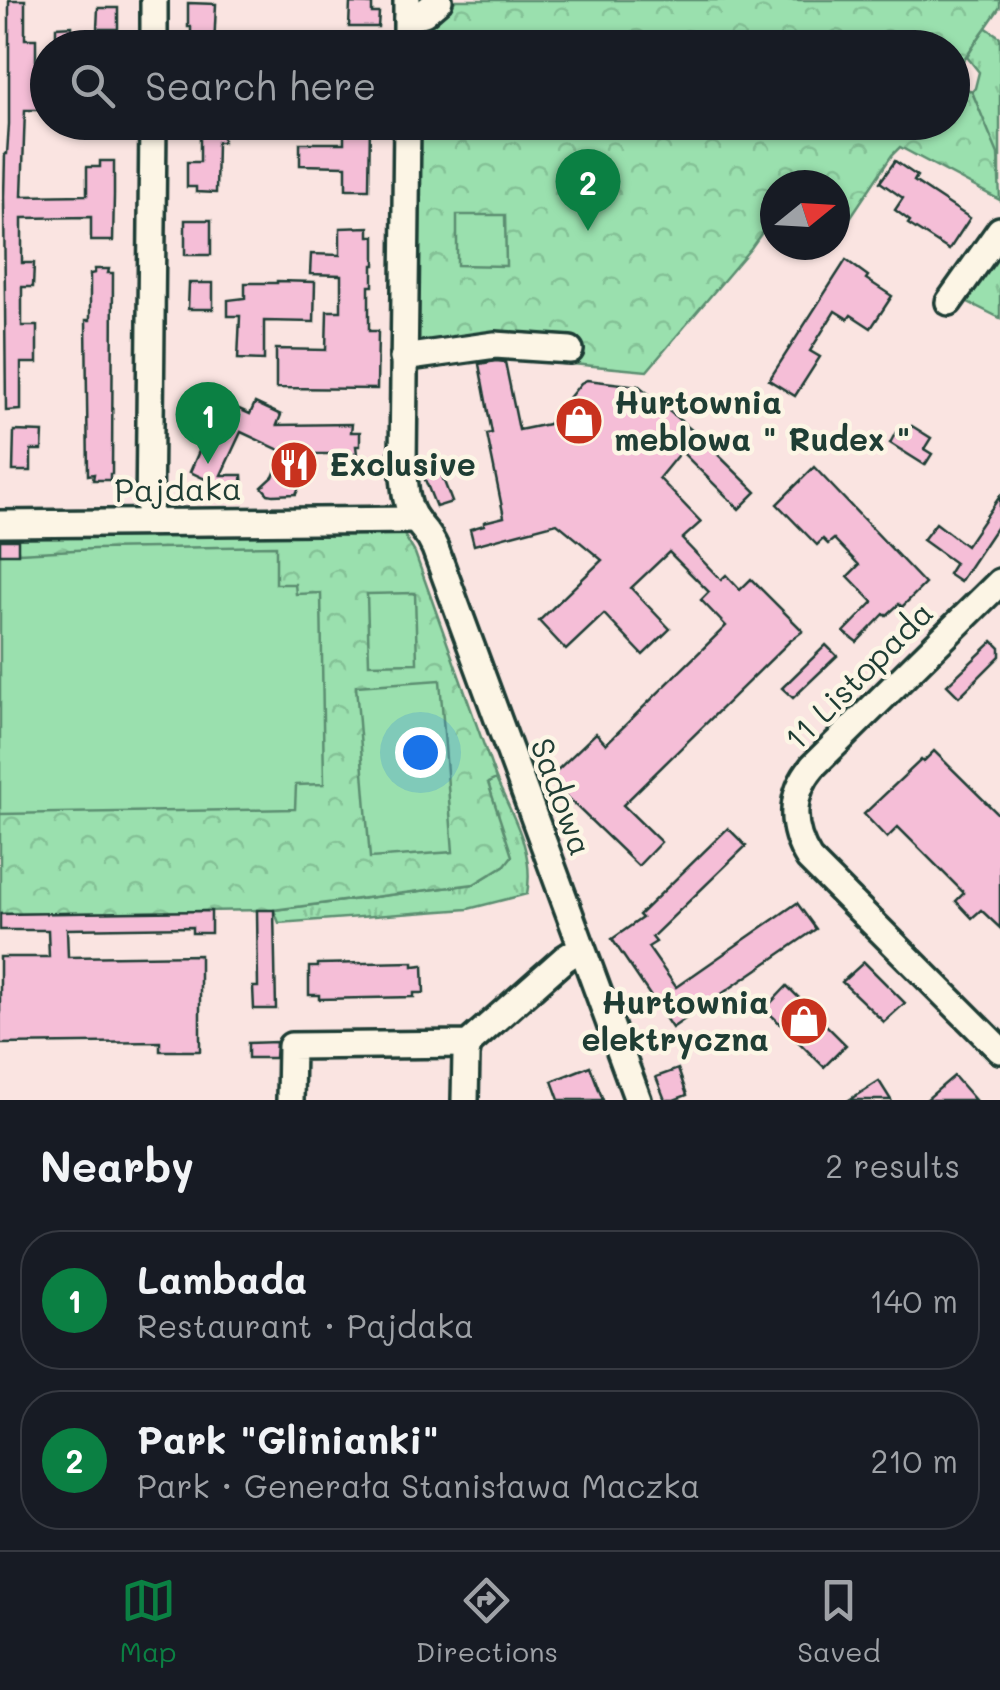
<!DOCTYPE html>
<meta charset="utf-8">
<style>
body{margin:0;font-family:Mali,sans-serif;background:#242831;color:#f1f3f6}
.compass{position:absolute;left:760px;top:170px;width:90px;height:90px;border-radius:50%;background:#171b24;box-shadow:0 2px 8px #0004;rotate:72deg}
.you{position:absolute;left:420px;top:752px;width:35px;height:35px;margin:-25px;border:8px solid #fff;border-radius:50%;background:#1a73e8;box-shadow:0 0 0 15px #1a73e833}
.badge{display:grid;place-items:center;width:65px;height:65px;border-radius:50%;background:#0b8043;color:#fff;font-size:32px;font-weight:700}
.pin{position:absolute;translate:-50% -82px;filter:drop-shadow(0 2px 5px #0008)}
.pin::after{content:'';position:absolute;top:52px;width:35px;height:30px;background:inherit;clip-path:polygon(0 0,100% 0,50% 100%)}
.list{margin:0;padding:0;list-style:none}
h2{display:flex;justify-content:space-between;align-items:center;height:130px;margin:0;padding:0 40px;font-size:42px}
h2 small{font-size:32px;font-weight:400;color:#9ea1a6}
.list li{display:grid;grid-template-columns:65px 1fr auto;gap:30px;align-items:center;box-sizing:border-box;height:140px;margin:0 20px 20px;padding:0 20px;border:2px solid #363941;border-radius:40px}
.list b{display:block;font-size:38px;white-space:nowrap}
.list p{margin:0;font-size:32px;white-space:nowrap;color:#9ea1a6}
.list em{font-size:32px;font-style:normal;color:#9ea1a6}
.icon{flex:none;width:55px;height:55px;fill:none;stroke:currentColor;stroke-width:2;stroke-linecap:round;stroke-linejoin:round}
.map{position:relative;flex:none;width:1000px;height:1100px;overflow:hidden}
.search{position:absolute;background:#171b24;box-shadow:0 2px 8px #0004;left:30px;right:30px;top:30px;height:110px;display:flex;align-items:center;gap:25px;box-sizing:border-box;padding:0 35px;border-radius:55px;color:#9ea1a6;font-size:38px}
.sheet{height:450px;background:#171b24}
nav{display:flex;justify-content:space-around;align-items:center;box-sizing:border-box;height:140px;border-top:2px solid #363941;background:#171b24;font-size:28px;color:#9ea1a6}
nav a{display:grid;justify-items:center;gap:5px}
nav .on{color:#0b8043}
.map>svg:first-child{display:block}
.grass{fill:url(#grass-tufts);stroke:#5c8e71;stroke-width:2.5}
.forest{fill:url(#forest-crowns);stroke:#5c8e71;stroke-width:2.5}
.pitch{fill:#9ae0ae;stroke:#5c8e71;stroke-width:2.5}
.building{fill:#f5bed7;stroke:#1f3d34;stroke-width:2.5}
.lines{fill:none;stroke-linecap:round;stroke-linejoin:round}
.minor-casing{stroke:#1f3d34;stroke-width:32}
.minor{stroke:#fcf5e5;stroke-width:25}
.labels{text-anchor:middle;stroke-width:9;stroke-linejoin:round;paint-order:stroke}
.poi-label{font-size:32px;font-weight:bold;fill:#1f3d34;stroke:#fcf5e5;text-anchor:start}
.street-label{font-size:32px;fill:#1f3d34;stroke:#fcf5e5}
</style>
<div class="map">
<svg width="1000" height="1100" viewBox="0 0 1000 1100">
<defs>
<pattern id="grass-tufts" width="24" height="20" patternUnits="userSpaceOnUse" patternTransform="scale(2.5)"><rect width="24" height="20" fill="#9ae0ae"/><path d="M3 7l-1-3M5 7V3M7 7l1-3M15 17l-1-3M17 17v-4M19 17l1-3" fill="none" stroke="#84c196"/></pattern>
<pattern id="forest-crowns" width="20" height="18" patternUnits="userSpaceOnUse" patternTransform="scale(2.5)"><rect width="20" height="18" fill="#9ae0ae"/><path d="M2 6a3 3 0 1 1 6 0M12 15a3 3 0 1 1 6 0" fill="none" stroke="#84c196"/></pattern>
</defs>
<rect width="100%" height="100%" fill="#fae4e1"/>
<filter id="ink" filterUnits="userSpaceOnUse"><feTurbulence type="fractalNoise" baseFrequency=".01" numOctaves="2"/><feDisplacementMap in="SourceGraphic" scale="20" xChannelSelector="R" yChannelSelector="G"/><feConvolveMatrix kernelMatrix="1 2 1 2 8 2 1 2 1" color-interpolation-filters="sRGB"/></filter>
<g filter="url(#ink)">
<g class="grass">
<path d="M985,27L1000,37V183L997,154L972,92L975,88L979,72L967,57Z"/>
<path d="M1000,249V318L966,301Z"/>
<path d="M496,779C513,817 535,852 527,894L468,909L279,923L274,910L474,884L505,865L488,782Z"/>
</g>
<g class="forest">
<path d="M456,0H1000V7L953,75L952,48H417L418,37Z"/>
<path d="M953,79L972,92L998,154L1000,200L900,147L892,155L848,221L835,219V185H775V214L751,248L647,371L573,364L572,343L408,353L416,123L952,122Z"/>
<path d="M294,532L403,533L415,553L496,779L488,783L512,856L505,865L474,884L273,910L0,914V536Z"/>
</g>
<g class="pitch">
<path d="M457,215H505L506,266L457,265Z"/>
<path d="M276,546V584H295L296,594L321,593L324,784L296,785L295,809L0,814V554L94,549Z"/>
<path d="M415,593L417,663L369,664L367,594Z"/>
<path d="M440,680L453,852L370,858L356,686Z"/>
</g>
<g class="building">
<path d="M9,0H25V39H36V79H46L47,84V103H38V110H25L22,196L87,195V167H100V161H114V195L113,241H91V217L22,218V263H34L33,287H22V326H37V363H21V410L6,411L4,197L5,154H7L9,124Z"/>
<path d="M188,3L216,4L214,48H191V27H188Z"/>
<path d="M350,3L372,4V13H379L378,27H349Z"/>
<path d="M98,8H118V29H97Z"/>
<path d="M72,26V48H56V27Z"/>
<path d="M200,122H223V142H217L216,193L196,192V187H187V162H200Z"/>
<path d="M344,122H370L369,189H346V166L300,165V143H344Z"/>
<path d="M895,161L917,176L914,181L970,218L949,250L908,224L910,221L895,210L903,198L880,182Z"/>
<rect x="185" y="220" width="26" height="35"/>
<path d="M369,227V236H375V265H373V286H369V331H378L377,389L276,388V349L326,350L327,311H341V275L310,274L311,254L340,255V228Z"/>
<path d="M846,260L868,276L866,279L892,296L871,328L851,315L848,319L835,311L810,351L820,357L795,396L769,380Z"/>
<path d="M95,269H109L108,273H113L112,474H110V480H93L94,474L88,475L86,320H90V274L95,273Z"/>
<path d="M277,281L315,282L314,322L264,321V360L238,359L240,316H228V300L245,298V283H277Z"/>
<path d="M189,283H213V309H188Z"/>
<path d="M496,361L505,362L519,430L548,424L581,383L587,380L639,386L700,437L756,492L739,509L681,451L659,478L701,522L682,539L721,580L726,575L740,590L751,579L803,631L790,641L623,805L661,842L638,866L548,779L596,733L606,744L726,626L701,600L709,592L669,552L631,588L670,629L643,655L604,614L566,650L539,621L602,560L557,523L474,545L470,529L484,525V522L504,517L487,434L492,433L479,364Z"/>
<path d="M221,401L250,414L255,403L281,415L277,425L352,424L351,432H360V446H356L357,454H314L296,494L273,495L268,494L262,487L273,477L284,452L241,432L221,475H242L243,495H220V486L190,472Z"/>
<path d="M912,426L931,438L924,449L932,454L925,465L890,443L896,432L905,438Z"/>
<path d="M14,431L43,432L42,450H31V471H13Z"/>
<path d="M814,467L925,584L902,607L899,604L886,616L884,614L857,642L844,632L873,602L848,576L859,565L834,539L828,544L823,539L817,545L777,504Z"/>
<path d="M440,471L452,502L436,507L424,477Z"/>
<path d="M1000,496V522L960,582L948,574L955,563L923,540L936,523L966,546Z"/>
<rect x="0" y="540" width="18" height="14"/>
<path d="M993,641L1000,648V656L959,697L947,685Z"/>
<path d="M826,645L837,656L793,698L782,688Z"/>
<path d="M934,751L1000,816V928L981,910L972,918L956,901L964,893L898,827L887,838L864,814L921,760L923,762Z"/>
<path d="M728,828L746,846L652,937L656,942L648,947L676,987L797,903L816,929L672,1028L612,939L642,918L639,915Z"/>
<path d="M257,910H274L276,1009H254L253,987H258Z"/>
<path d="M211,911V933H192V927L67,929L68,957L200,955V1051H160V1042L0,1044V957H49L48,930H0V914Z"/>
<path d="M413,962V966L423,965L424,993H414V997L319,999V995H309V967H318V964Z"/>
<path d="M864,962L905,1003L884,1022L842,982Z"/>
<path d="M787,986L846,1045L824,1067L765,1009Z"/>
<path d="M276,1042L275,1058H248V1043Z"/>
<path d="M590,1066L603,1100H559L552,1081Z"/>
<path d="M678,1069L687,1095L674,1100H665L656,1077Z"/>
<path d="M954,1076L975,1100H926Z"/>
<path d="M879,1081L891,1100H849Z"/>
</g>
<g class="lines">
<g class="minor-casing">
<g id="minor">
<path d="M407,0V48"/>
<path d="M407,18L424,13L439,0"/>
<path d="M154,48V0"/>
<path d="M407,122L403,463C405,482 404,504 416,520C425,533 428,532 435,548L638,1100"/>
<path d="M949,302L1000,230"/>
<path d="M403,358L495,345L570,350"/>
<path d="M149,522L153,122"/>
<path d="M0,524L416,520"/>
<path d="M1000,582L813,766C789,794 790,829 809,859L1000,1050"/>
<path d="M290,1100L291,1046L468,1044L564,959L581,948"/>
<path d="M465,1100L466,1055L468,1044"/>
</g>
</g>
<use href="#minor" class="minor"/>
</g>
</g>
<defs>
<g id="shop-disc" transform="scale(2.5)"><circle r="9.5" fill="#c8321e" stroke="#fcf5e5"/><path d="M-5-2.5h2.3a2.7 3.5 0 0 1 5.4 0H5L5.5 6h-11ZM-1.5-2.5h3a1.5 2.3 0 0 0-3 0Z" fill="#fff"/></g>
<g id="restaurant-disc" transform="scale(2.5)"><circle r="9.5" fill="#c8321e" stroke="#fcf5e5"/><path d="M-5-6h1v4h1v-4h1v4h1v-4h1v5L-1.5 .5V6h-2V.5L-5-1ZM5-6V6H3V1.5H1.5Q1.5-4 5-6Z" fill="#fff"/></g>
</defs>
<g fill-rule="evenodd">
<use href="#shop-disc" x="579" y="421"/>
<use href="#restaurant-disc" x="294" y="465"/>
<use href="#shop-disc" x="804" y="1021"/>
</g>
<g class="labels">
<g class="poi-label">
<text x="614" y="414">Hurtownia<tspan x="614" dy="37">meblowa " Rudex "</tspan></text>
<text x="329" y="476">Exclusive</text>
<text x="769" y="1014" text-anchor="end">Hurtownia<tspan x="769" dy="37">elektryczna</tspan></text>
</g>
<g class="street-label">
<text transform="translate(178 490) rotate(-1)" y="11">Pajdaka</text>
<text transform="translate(859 676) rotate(-45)" y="11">11 Listopada</text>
<text transform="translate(561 797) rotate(70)" y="11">Sadowa</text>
</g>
</g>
</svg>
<svg class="compass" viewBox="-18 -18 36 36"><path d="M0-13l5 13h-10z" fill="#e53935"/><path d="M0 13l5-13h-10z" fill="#9ea1a6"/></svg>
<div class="you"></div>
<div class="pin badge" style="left:208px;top:464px">1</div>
<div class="pin badge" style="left:588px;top:231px">2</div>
<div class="search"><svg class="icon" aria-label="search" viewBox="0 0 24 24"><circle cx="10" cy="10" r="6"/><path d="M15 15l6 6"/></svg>Search here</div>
</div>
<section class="sheet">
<h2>Nearby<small>2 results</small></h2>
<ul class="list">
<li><span class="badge">1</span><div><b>Lambada</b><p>Restaurant · Pajdaka</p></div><em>140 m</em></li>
<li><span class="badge">2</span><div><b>Park &quot;Glinianki&quot;</b><p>Park · Generała Stanisława Maczka</p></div><em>210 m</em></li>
</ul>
</section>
<nav>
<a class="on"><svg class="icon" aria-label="map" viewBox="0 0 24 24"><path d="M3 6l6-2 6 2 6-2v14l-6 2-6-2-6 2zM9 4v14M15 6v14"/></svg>Map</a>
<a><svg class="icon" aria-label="directions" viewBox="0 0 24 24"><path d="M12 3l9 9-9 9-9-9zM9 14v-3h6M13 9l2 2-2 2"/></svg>Directions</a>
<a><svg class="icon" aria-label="saved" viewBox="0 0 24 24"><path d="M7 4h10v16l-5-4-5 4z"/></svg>Saved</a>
</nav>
